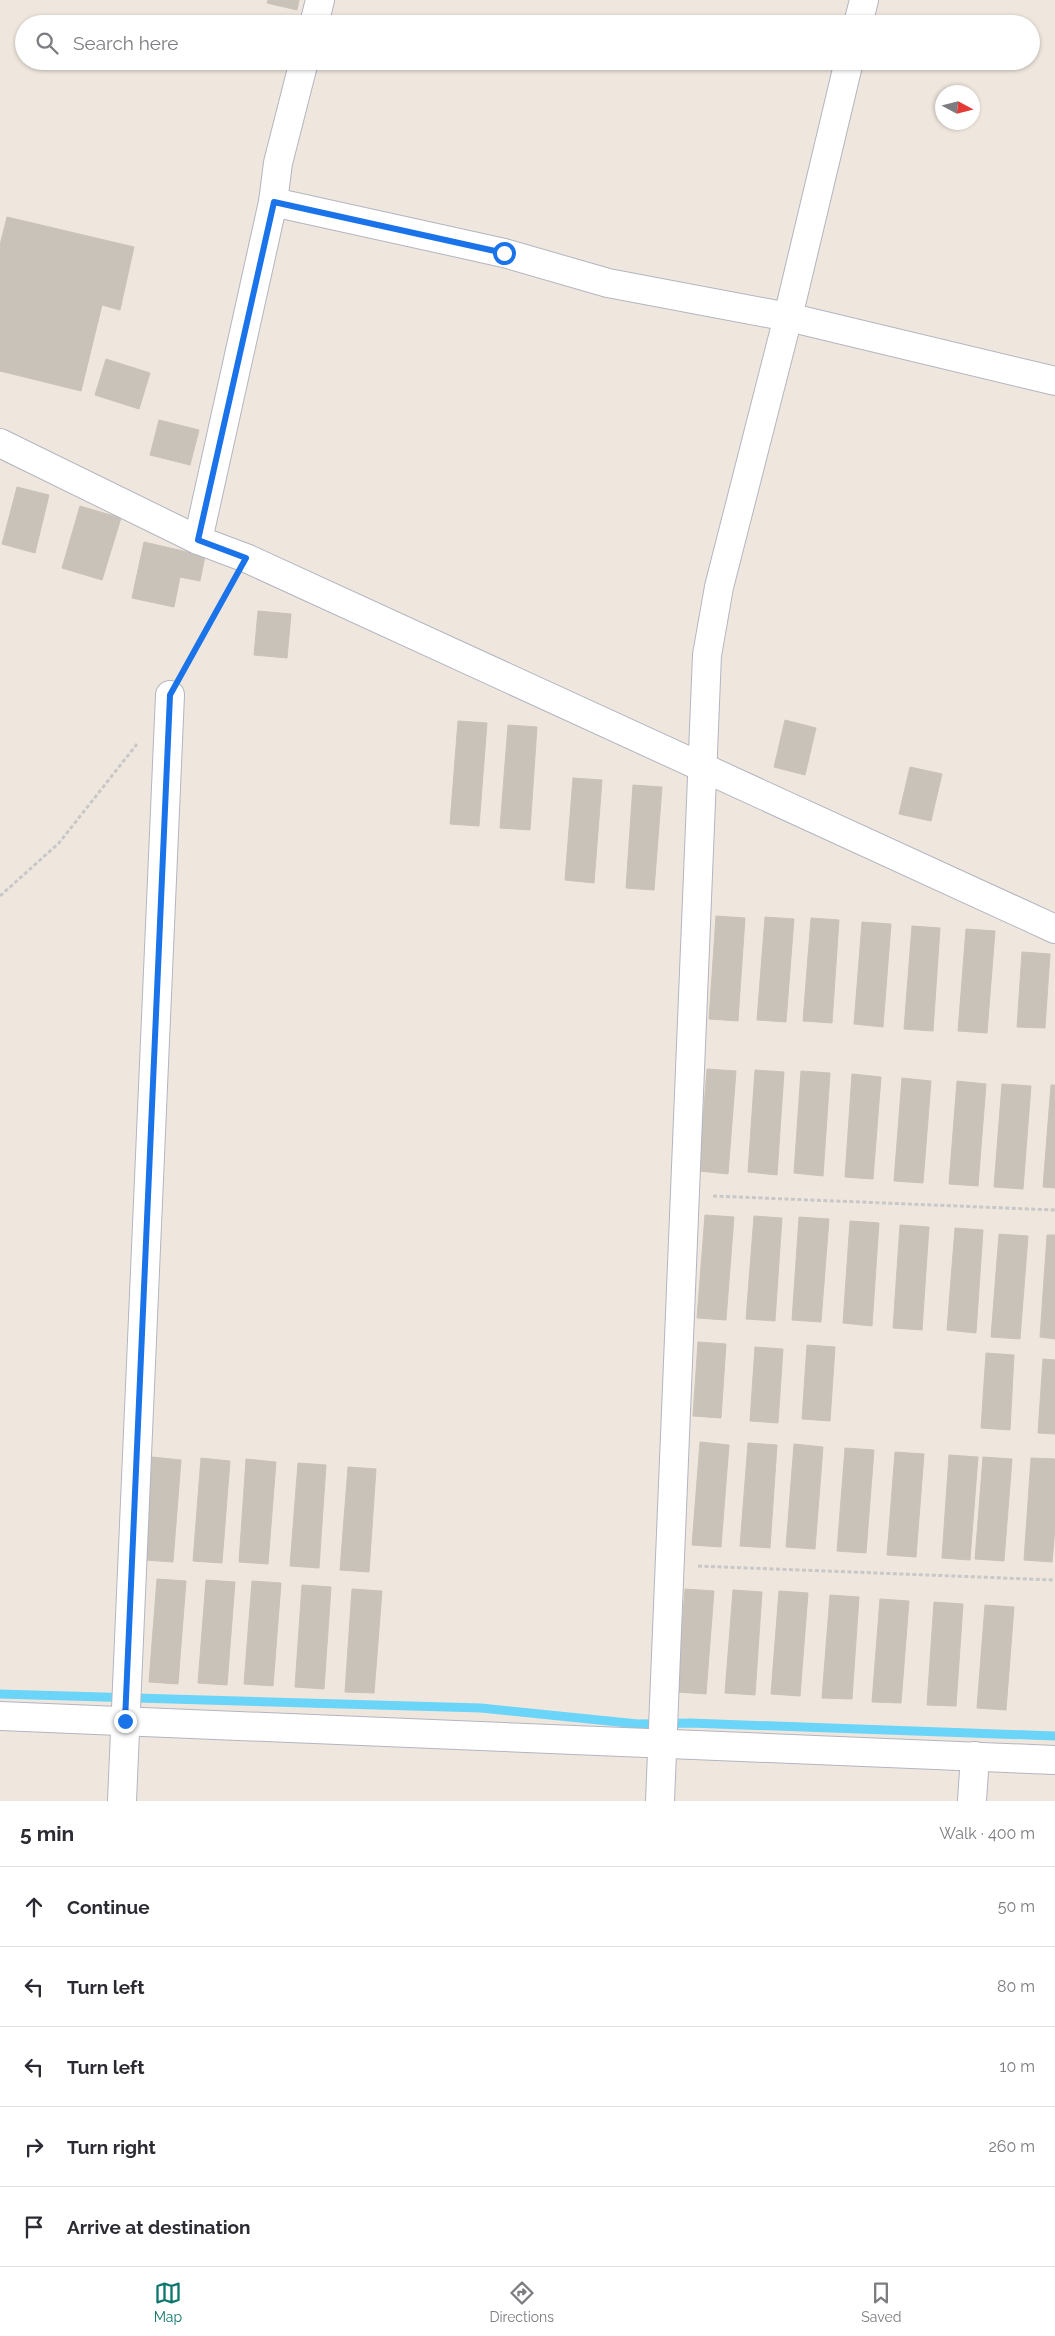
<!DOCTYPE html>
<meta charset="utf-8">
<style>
body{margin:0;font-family:Raleway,sans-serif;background:#f7f7f7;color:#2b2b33}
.compass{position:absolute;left:935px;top:85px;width:45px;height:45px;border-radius:50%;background:#fff;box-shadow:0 1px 4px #0004;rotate:97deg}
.stop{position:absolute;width:15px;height:15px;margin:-11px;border:4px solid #1a73e8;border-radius:50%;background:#fff}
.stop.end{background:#1a73e8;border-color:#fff;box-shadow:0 1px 5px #0008}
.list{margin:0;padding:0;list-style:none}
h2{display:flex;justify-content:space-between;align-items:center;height:65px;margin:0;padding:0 20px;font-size:21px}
h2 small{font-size:16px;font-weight:400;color:#7c7c81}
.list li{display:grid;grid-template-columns:32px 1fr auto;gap:15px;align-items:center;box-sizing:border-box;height:80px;padding:0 20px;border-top:1px solid #e1e1e2}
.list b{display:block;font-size:19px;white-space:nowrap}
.list em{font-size:16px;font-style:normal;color:#7c7c81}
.icon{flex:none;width:28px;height:28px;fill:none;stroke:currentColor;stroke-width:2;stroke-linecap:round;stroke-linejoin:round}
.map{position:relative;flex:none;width:1055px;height:1801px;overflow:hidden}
.search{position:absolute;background:#fff;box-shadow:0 1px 4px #0004;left:15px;right:15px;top:15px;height:55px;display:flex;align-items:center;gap:12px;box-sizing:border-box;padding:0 18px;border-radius:28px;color:#7c7c81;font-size:19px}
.sheet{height:465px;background:#fff}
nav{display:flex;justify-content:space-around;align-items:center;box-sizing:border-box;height:70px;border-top:1px solid #e1e1e2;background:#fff;font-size:14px;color:#7c7c81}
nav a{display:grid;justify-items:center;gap:2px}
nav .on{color:#0f766e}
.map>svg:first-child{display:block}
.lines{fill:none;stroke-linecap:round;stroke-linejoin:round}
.stream{stroke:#6ad5f8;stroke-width:9}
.building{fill:#c8c2b9;stroke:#cbc3b7}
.street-casing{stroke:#b2b5c1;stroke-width:30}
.secondary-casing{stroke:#b2b5c1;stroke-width:30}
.path{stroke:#c8c8c8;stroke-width:3;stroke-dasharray:4 2.5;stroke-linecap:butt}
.street{stroke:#fff;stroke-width:28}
.secondary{stroke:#fff;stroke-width:28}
.route{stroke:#1a73e8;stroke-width:6}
</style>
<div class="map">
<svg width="1055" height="1801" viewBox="0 0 1055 1801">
<rect width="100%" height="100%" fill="#efe7de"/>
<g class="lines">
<path class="stream" d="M0,1694L481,1708L638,1724L690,1723L1055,1736"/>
</g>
<g class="building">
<path d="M268,0H299L297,10L267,3Z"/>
<path d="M7,217L134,247L120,310L102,305L81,391L0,371V245Z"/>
<path d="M106,359L150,373L139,409L95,395Z"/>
<path d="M159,420L199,430L190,465L150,455Z"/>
<path d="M17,487L49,495L35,553L2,544Z"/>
<path d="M80,506L121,518L102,580L62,568Z"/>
<path d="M144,542L205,556L200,581L180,577L174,607L132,598Z"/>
<path d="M258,611L291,614L287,658L254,655Z"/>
<path d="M785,720L816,728L805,775L774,767Z"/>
<path d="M458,721L487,723L479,826L450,824Z"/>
<path d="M508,725L537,727L530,830L500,828Z"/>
<path d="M910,767L942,774L931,821L899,814Z"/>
<path d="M573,778L602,780L594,883L565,880Z"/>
<path d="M633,785L662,787L654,890L626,888Z"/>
<path d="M716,916L745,918L738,1021L709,1019Z"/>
<path d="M765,917L794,919L786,1022L757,1020Z"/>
<path d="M811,918L839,920L832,1023L803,1021Z"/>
<path d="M862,922L891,924L883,1027L854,1024Z"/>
<path d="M912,926L940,928L933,1031L904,1029Z"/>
<path d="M966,929L995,931L987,1033L958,1031Z"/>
<path d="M1022,952L1050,954L1045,1028L1017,1027Z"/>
<path d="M707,1069L736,1071L728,1174L699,1171Z"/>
<path d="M755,1070L784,1072L777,1175L748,1172Z"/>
<path d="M801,1071L830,1073L823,1176L794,1173Z"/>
<path d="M852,1074L881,1077L873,1179L845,1177Z"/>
<path d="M902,1078L931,1081L923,1183L894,1181Z"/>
<path d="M957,1081L986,1084L978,1186L949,1184Z"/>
<path d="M1002,1084L1031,1086L1023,1189L994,1187Z"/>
<path d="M1051,1085H1055V1188L1043,1187Z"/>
<path d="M705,1215L734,1217L726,1320L697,1318Z"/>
<path d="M754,1216L782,1218L775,1321L746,1319Z"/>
<path d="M799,1217L829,1219L821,1322L792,1320Z"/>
<path d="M850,1221L879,1223L872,1326L843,1323Z"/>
<path d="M900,1225L929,1227L922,1330L893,1328Z"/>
<path d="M955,1228L983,1230L976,1333L947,1330Z"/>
<path d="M999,1234L1028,1236L1020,1339L991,1337Z"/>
<path d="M1047,1235H1055V1339L1040,1337Z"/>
<path d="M698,1342L726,1344L721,1418L693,1416Z"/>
<path d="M807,1345L835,1347L830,1421L802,1419Z"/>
<path d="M755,1347L783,1349L778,1423L750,1421Z"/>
<path d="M986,1353L1014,1355L1010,1430L981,1428Z"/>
<path d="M1043,1359L1055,1360V1434L1038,1433Z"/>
<path d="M700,1442L729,1445L721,1547L692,1545Z"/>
<path d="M748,1443L777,1445L770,1548L740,1546Z"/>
<path d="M794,1444L823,1447L815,1549L786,1547Z"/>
<path d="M845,1448L874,1450L866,1553L837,1551Z"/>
<path d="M895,1452L924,1454L916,1557L887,1555Z"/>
<path d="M949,1455L978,1457L970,1560L942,1558Z"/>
<path d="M152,1457L181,1460L173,1562L145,1560Z"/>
<path d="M983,1457L1012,1459L1004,1561L975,1559Z"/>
<path d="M201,1458L230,1461L222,1563L193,1561Z"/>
<path d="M1031,1458L1055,1459V1529L1052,1562L1024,1560Z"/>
<path d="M246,1459L276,1462L268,1564L239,1562Z"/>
<path d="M298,1463L326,1465L319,1568L290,1566Z"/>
<path d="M348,1467L376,1469L369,1572L340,1570Z"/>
<path d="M157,1579L186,1581L178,1684L149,1682Z"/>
<path d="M206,1580L235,1582L227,1685L198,1683Z"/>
<path d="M252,1581L281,1583L273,1686L244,1684Z"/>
<path d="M302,1585L331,1587L324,1689L295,1687Z"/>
<path d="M352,1589L382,1591L374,1693L345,1692Z"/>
<path d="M685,1589L714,1591L706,1694L677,1692Z"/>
<path d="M733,1590L762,1592L755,1695L725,1693Z"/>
<path d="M779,1591L808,1593L800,1696L771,1694Z"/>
<path d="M830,1595L859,1597L852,1699L822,1698Z"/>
<path d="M880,1599L909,1601L901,1703L872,1702Z"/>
<path d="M934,1602L963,1604L956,1706L927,1705Z"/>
<path d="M985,1605L1014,1607L1006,1710L977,1708Z"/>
</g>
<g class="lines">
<g class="street-casing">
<g id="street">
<path d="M314,24L320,0"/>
<path d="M858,24L864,0"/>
<path d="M273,202L504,253L608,283L788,317L1055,381"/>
<path d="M198,540L273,202L278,163L304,61"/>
<path d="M0,1716L1055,1760"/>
<path d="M122,1801L170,695"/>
<path d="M660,1801L707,655L719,587L788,317L849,61"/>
<path d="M972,1801L975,1756"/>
</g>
</g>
<g class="secondary-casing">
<path id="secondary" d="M0,443L198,540L246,558L1055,929"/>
</g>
<g class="path">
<path d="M184,671L233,583"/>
<path d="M0,896L59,843L137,744"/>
<path d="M713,1196L1055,1210"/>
<path d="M698,1566L1055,1580"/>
</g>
<use href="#street" class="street"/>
<use href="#secondary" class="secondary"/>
</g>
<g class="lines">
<path class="route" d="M125,1721L170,695L246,558L198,540L274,202L504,253"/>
</g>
</svg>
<svg class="compass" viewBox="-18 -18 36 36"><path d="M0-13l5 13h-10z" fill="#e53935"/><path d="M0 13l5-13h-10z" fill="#7c7c81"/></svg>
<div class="stop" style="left:504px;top:253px"></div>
<div class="stop end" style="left:125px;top:1721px"></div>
<div class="search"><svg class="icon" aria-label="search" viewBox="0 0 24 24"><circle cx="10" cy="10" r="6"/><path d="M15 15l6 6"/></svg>Search here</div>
</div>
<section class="sheet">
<h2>5 min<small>Walk · 400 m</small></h2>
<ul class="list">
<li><svg class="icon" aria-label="ahead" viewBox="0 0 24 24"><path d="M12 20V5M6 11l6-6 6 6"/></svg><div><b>Continue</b></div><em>50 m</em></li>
<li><svg class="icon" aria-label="left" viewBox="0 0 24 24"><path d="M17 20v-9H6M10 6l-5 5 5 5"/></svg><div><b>Turn left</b></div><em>80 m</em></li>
<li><svg class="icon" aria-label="left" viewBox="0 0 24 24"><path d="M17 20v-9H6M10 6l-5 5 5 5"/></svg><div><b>Turn left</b></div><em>10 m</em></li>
<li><svg class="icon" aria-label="right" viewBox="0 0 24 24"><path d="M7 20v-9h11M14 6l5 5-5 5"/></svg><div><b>Turn right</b></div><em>260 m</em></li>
<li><svg class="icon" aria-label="arrive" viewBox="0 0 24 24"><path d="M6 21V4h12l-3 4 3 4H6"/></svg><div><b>Arrive at destination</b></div></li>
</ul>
</section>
<nav>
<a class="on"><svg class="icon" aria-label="map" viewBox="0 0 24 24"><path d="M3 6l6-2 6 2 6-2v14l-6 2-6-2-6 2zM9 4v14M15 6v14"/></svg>Map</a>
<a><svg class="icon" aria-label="directions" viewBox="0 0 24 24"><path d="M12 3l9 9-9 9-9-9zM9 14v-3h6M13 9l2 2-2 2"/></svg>Directions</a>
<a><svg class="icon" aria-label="saved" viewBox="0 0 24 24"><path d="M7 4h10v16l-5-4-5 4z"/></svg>Saved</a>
</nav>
